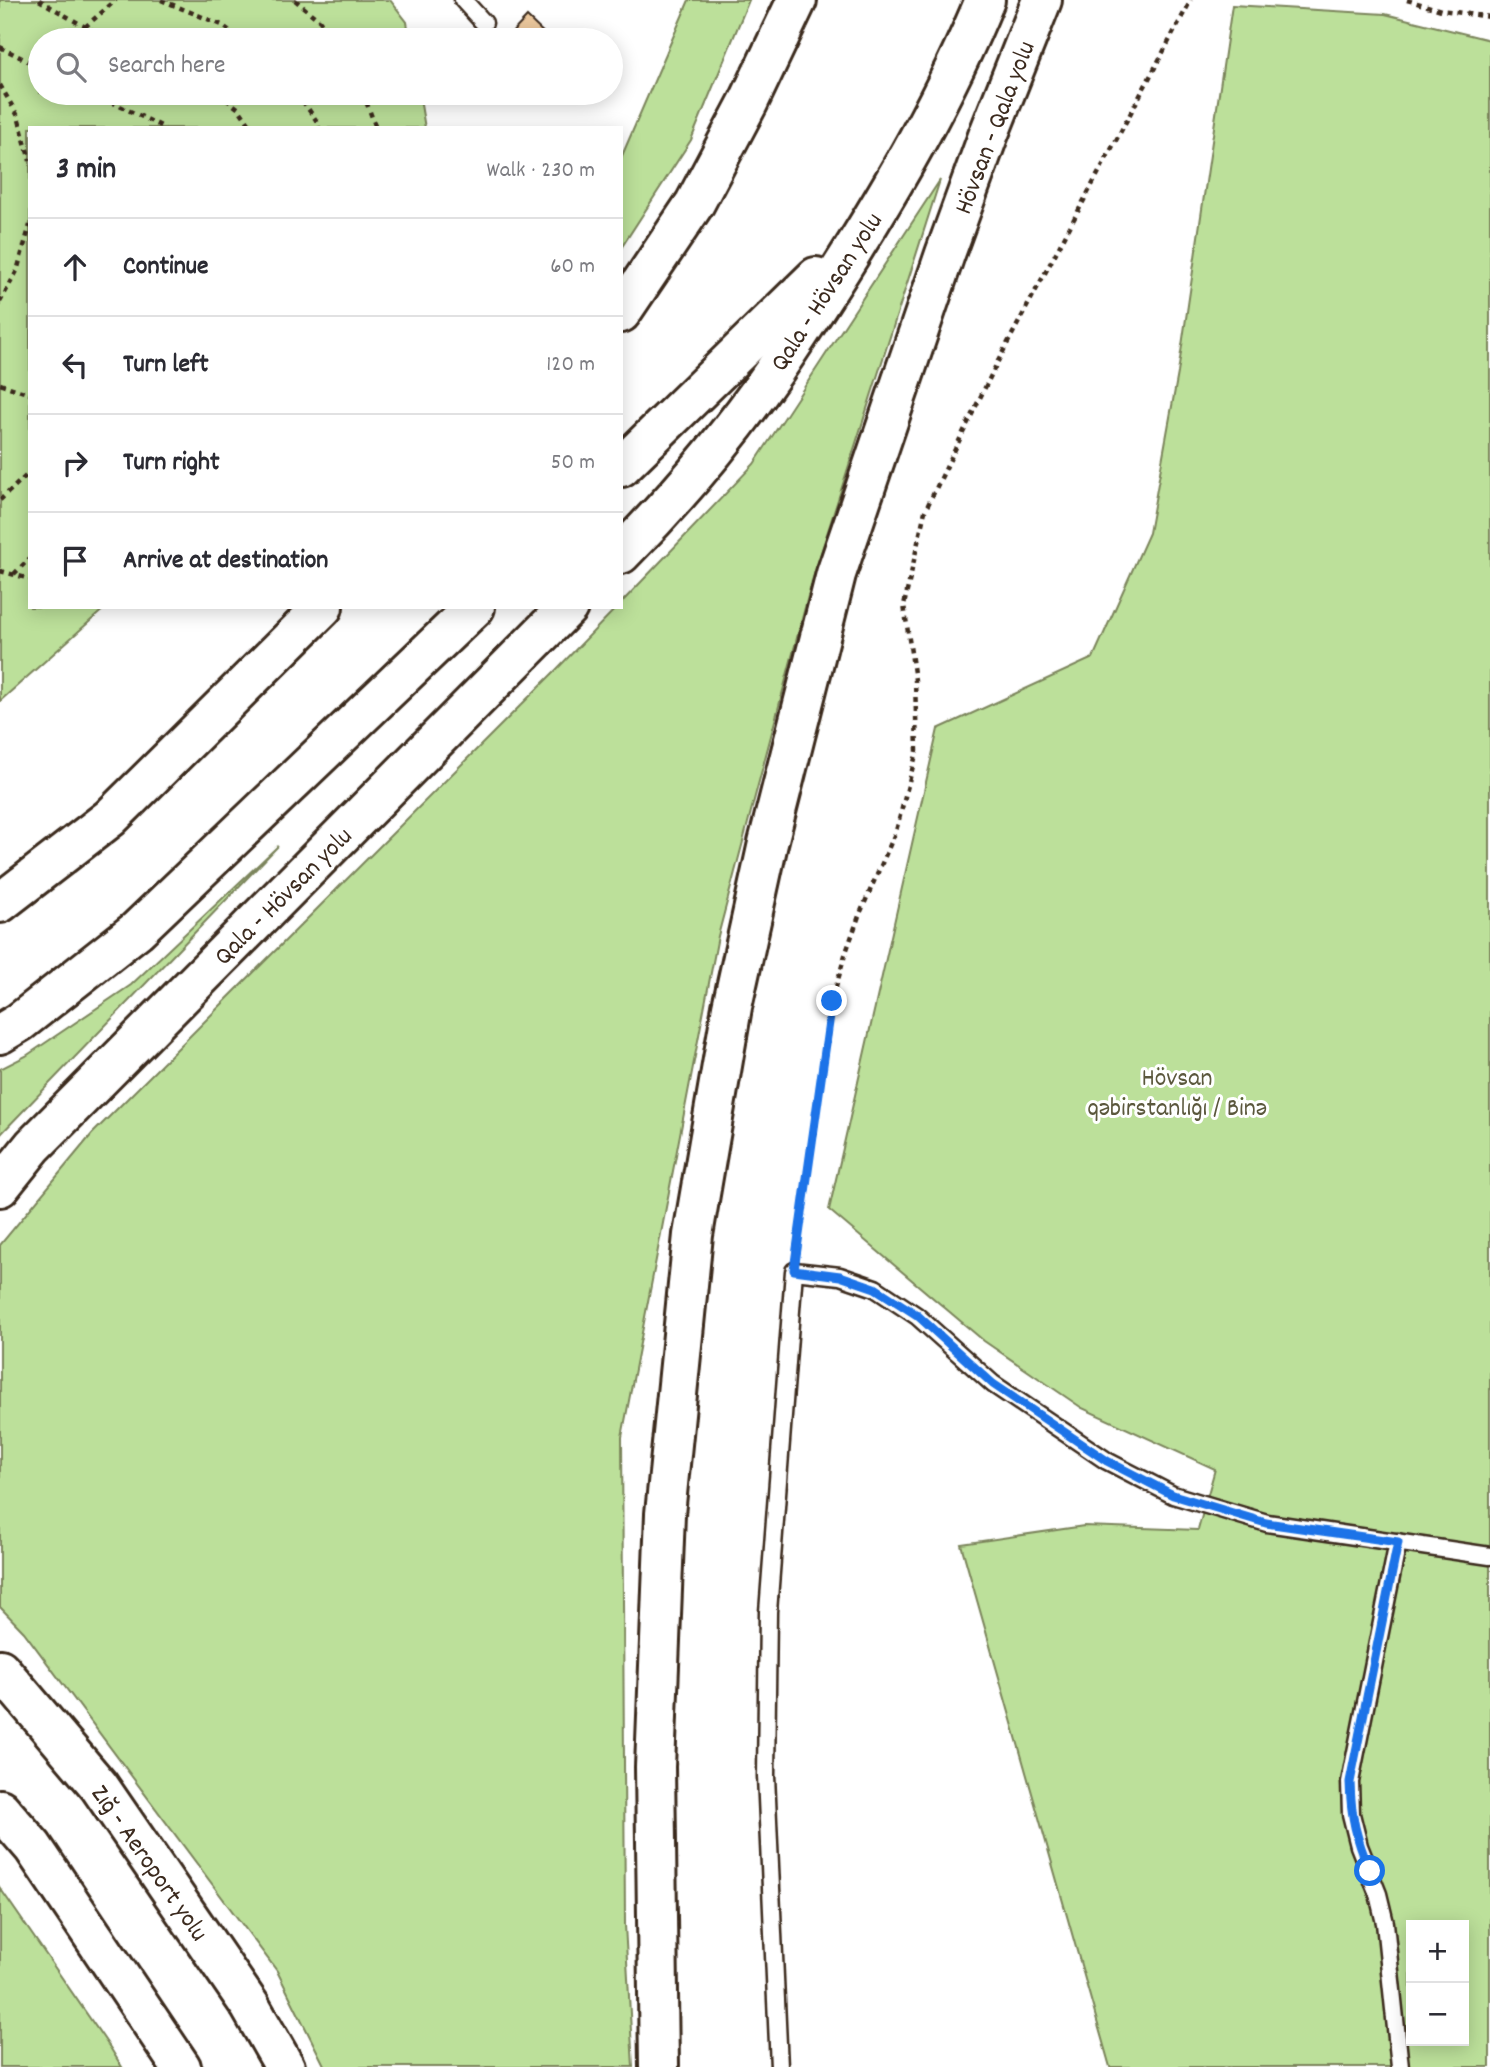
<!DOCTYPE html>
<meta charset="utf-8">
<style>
body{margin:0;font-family:Dekko,sans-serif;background:#f2f2f3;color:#2b2b33}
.controls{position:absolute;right:21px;bottom:21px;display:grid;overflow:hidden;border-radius:0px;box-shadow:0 4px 18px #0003}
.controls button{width:63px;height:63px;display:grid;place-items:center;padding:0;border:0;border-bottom:2px solid #e1e1e2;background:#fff;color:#2b2b33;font:35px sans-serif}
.stop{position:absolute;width:21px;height:21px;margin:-16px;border:5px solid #1a73e8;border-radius:50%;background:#fff}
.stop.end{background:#1a73e8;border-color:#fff;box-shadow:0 2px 7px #0008}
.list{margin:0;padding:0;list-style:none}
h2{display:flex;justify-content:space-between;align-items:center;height:91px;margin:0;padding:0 28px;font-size:30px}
h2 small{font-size:23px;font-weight:400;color:#7c7c81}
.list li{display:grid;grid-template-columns:46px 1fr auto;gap:21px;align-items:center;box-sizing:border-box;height:98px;padding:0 28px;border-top:2px solid #e1e1e2}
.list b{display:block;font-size:26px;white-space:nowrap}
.list em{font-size:23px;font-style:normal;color:#7c7c81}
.icon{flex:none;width:38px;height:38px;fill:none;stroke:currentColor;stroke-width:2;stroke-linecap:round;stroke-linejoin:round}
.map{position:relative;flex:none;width:1490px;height:2067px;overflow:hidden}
.search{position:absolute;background:#fff;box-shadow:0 4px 18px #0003;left:28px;top:28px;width:595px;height:77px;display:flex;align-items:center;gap:18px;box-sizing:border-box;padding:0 24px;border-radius:38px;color:#7c7c81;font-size:26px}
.panel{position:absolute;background:#fff;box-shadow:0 4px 18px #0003;left:28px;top:126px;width:595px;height:483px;border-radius:0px}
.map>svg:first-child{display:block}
.green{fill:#bce09a;stroke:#7c855c;stroke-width:2;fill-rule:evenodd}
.building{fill:#ecc89d;stroke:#3b2a1e;stroke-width:2}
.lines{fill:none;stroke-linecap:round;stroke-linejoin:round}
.lane-casing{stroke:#3b2a1e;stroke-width:21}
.secondary-casing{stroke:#3b2a1e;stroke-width:44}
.primary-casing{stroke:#3b2a1e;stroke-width:44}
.highway-casing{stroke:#3b2a1e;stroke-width:44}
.path{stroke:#3b2a1e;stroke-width:4.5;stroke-dasharray:5 5;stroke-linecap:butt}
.lane{stroke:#fff;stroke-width:16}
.secondary{stroke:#fff;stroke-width:38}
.primary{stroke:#fff;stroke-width:38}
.highway{stroke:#fff;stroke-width:38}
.route{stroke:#1a73e8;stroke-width:9}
.labels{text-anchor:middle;stroke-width:6;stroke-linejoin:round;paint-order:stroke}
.street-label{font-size:26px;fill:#3b2a1e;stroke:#fff}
.park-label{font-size:26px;fill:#5b583d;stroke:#fff}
</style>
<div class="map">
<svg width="1490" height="2067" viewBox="0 0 1490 2067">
<rect width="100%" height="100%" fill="#fff"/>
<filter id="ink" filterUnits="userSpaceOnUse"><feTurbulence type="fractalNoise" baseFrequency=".0143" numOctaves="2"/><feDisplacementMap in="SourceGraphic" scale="14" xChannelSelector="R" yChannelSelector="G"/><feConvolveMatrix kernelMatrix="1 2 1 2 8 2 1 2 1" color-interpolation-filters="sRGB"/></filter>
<g filter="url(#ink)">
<g class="green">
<path d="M0,0H390L407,22L410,40H40V93H419L425,128H30V607H106L0,701Z"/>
<path d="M689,0H749L691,140L621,248V158Z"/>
<path d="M1232,5L1385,14L1490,40V2067H1110L961,1544L1084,1526L1198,1530L1215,1469L1082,1408L984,1341L829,1210L938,729L1093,658L1149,533L1178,373ZM1411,1925H1464V2041H1411Z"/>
<path d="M940,180L812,581L718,936L622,1437L625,1925L633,2067H325L277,1971L24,1632L0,1607V1245L92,1134L554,672L617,607H621V603L754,464Z"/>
<path d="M278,846L0,1135V1069L26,1056L131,985Z"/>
<path d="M0,1888L111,2049L122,2067H0Z"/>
</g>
<path class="building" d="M527,17L551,40H505Z"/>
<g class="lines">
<g class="lane-casing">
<g id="lane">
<path d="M463,0L484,23"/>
<path d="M1398,1542L1350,1782L1351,1814L1359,1846L1378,1894L1385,1923L1400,2067"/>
<path d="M779,2067L766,1776L768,1612L794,1271L840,1276L875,1288L917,1316L993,1384L1107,1461L1173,1495L1267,1523L1490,1556"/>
</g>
</g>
<g class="secondary-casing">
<g id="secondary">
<path d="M621,313L695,203L748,103L797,0"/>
<path d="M0,903L110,818L323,607"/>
</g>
</g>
<g class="primary-casing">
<g id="primary">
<path d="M621,467L816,277"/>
<path d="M621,554C677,498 730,435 775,370C797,338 818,305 839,272C894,185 946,95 985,0"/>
<path d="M0,1034L20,1022L137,930L475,607"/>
<path d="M0,1187L33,1146L568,607"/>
<path d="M659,2067L655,1767L665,1514L693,1235L732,1007L768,843L836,574L945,254L988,136L1042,0"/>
</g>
</g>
<g class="highway-casing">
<g id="highway">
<path d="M0,1669L99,1786L250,2006L285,2067"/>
<path d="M0,1809L33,1847L181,2067"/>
</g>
</g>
<g class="path">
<path d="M39,0L85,27L115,40"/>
<path d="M161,0L222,25L242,40"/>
<path d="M295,0L320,21L332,40"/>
<path d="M1407,0L1441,10L1490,17"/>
<path d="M70,40L116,0"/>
<path d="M0,47L40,67"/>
<path d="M0,85L18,116L30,161"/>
<path d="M93,93L165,128"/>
<path d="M218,93L239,109L252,128"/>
<path d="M297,93L316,120L319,128"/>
<path d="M363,93L376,128"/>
<path d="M0,302L17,271L30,225"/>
<path d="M0,384L30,394"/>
<path d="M0,500L30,472"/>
<path d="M0,571L30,579"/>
<path d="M14,574L30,558"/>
<path d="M798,1245L832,1001L845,955L859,916L896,831L917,751L915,680L904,605L925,511L997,363L1191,0"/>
</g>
<use href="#lane" class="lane"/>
<use href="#secondary" class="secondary"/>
<use href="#primary" class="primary"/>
<use href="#highway" class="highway"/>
</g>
</g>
<g class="lines" filter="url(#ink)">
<path class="route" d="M832,1001L794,1270L840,1276L875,1288L917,1315L993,1384L1107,1461L1173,1495L1266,1523L1398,1542L1350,1782C1351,1818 1356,1838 1370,1871"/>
</g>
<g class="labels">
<g class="street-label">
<text transform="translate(993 127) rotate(-69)" y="9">Hövsan - Qala yolu</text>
<text transform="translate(825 291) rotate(-57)" y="9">Qala - Hövsan yolu</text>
<text transform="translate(282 895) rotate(-45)" y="9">Qala - Hövsan yolu</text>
<text transform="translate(151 1862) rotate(55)" y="9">Zığ - Aeroport yolu</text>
</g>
<g class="park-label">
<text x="1177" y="1085">Hövsan<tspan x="1177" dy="30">qəbirstanlığı / Binə</tspan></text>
</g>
</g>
</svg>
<div class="controls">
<button>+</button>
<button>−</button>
</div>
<div class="stop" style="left:1370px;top:1871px"></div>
<div class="stop end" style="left:832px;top:1001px"></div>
<div class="search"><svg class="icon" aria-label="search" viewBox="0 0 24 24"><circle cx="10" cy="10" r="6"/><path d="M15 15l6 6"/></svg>Search here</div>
<section class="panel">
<h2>3 min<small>Walk · 230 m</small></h2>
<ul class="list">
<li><svg class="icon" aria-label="ahead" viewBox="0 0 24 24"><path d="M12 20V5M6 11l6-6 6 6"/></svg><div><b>Continue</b></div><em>60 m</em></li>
<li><svg class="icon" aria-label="left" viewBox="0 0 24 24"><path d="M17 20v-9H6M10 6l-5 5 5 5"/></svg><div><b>Turn left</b></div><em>120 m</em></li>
<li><svg class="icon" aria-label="right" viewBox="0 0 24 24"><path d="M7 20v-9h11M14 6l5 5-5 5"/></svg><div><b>Turn right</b></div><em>50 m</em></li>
<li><svg class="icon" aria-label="arrive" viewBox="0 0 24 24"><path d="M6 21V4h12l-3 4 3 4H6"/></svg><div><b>Arrive at destination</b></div></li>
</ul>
</section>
</div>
